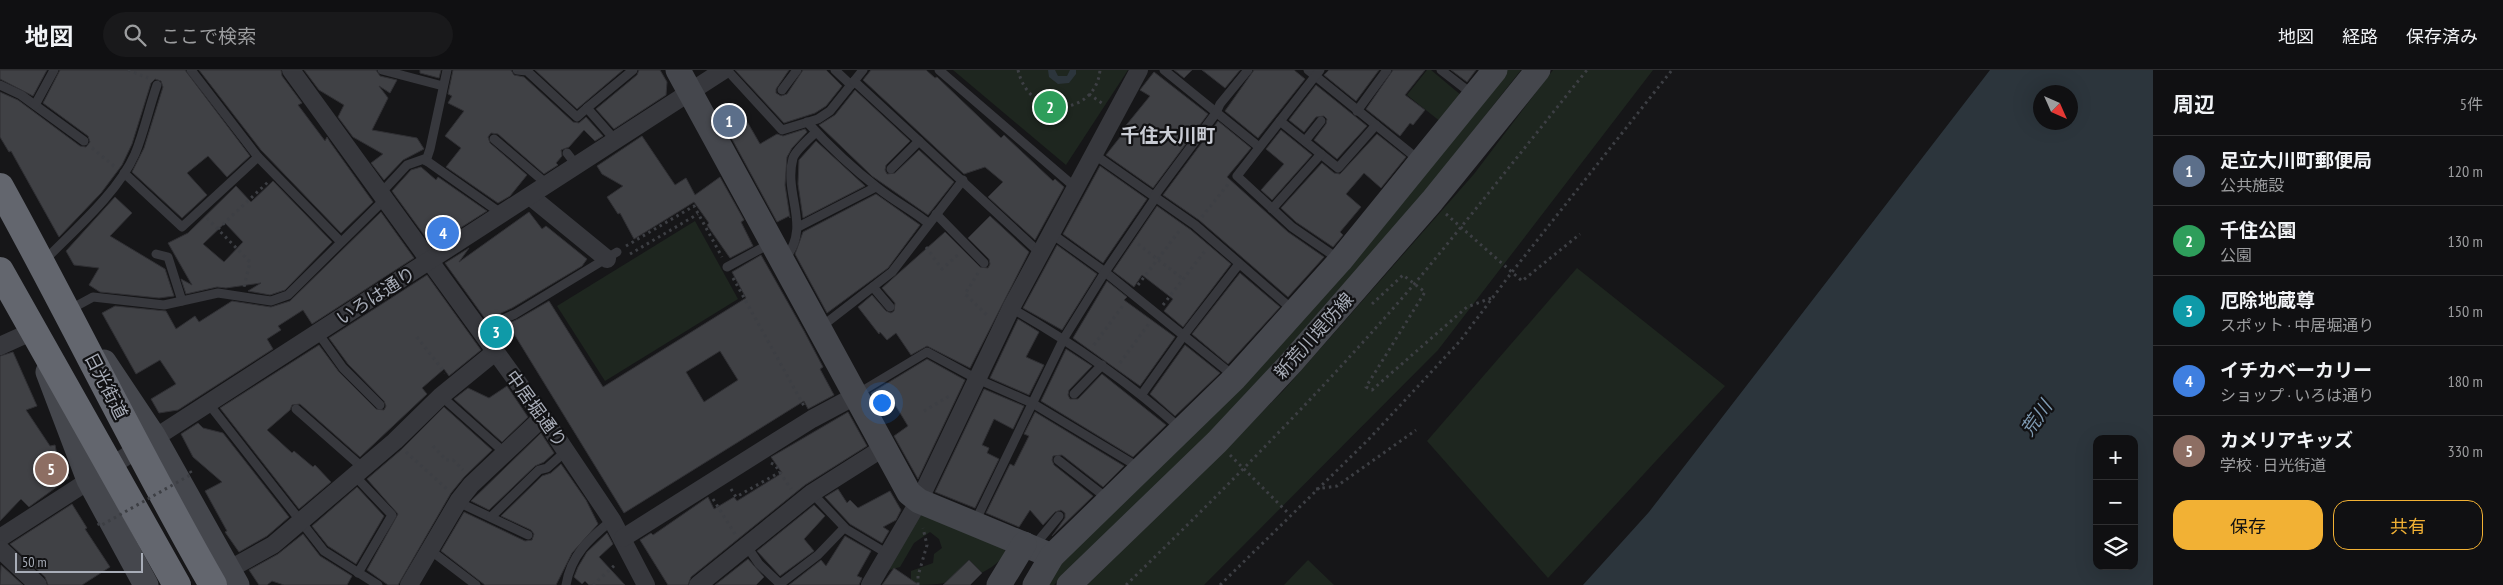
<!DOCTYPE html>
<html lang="ja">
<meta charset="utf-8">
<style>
body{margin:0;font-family:"PT Sans Narrow","Noto Sans JP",sans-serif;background:#19191b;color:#f1f3f6}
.controls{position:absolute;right:15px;bottom:15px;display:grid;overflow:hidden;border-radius:10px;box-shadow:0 5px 20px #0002}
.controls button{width:45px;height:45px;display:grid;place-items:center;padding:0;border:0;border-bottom:1px solid #303032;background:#101012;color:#f1f3f6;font:25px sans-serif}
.compass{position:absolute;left:2033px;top:15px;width:45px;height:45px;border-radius:50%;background:#101012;box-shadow:0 5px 20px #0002;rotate:135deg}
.scale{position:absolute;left:15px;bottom:12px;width:128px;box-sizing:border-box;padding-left:5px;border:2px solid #a8adb8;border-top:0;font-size:14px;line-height:18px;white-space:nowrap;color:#a8adb8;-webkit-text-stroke:4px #111113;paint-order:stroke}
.you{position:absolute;left:881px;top:332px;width:18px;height:18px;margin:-12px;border:4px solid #fff;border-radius:50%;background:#1a73e8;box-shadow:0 0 0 8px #1a73e833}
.badge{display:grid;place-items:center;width:32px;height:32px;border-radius:50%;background:#f2b134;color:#fff;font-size:16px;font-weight:700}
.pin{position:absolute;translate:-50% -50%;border:2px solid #fff;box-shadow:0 1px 5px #0006}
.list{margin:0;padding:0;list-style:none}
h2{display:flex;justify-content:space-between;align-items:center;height:65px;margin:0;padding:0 20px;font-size:21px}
h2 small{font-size:16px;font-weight:400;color:#9c9d9f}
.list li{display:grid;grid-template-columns:32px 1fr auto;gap:15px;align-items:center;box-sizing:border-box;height:70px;padding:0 20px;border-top:1px solid #303032}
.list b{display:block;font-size:19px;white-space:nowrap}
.list p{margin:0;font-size:16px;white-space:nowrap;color:#9c9d9f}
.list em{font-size:16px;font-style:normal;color:#9c9d9f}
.actions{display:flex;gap:10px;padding:15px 20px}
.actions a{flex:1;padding:11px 0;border:1px solid #f2b134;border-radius:15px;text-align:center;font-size:18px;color:#f2b134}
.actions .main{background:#f2b134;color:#111}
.icon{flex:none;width:28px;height:28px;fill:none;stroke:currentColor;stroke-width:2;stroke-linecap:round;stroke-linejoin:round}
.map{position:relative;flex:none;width:2153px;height:515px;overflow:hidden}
header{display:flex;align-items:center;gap:30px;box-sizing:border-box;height:70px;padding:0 25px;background:#101012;border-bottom:1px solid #303032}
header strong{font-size:24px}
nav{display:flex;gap:28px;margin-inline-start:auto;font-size:18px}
.search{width:350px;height:45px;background:#19191b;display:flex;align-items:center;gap:12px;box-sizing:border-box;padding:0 18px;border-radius:28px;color:#9c9d9f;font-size:19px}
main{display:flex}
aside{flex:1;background:#101012}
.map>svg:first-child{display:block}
.green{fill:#1e261f}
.water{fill:#2c353c;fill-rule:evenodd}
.building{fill:#404145;stroke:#303034;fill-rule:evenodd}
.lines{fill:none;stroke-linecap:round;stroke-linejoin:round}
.path{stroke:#3d3f44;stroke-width:3;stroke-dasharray:2.5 4;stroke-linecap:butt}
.lane{stroke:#37383d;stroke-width:9}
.street{stroke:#37383d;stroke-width:18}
.secondary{stroke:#45474d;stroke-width:25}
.highway{stroke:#63666e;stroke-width:28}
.path-bridge{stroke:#3d3f44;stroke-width:3;stroke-dasharray:2.5 4;stroke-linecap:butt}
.labels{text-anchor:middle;stroke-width:4.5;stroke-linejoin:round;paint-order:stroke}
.street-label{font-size:18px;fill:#a8adb8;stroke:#111113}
.neighbourhood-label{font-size:19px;font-weight:bold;fill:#c9ccd4;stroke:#111113}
.water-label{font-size:19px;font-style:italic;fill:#7f9bb3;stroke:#111113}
</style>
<header>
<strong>地図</strong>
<div class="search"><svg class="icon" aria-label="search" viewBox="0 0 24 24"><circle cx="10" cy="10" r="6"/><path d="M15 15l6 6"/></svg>ここで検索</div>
<nav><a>地図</a><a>経路</a><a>保存済み</a></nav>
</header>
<main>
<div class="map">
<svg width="2153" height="515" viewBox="0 0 2153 515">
<rect width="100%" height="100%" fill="#161618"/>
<g class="green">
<path d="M953,0H1128L1066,95Z"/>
<path d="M1427,0H1431L1462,26L1441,52L1407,25Z"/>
<path d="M1504,0H1521L1415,135L1226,348L1054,515H1041Z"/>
<path d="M1553,0H1653L1438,280L1204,515H1087L1283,321L1474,104Z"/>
<path d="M695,151L738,229L605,311L557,236Z"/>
<path d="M1577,198L1725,316L1548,508L1427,371Z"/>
<path d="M921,444L1004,478L1006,484C983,511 946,515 911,515V501L933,493L934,484L942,478L939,469L930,462L914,473L900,497L889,500L888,496Z"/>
<path d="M1308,490L1334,515H1284Z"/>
</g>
<g class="water">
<path d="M1048,0H1055L1058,6H1067L1070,0H1076V4L1069,13L1058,14L1049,7Z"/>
<path d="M1990,0H2153V515H1583L1649,442ZM2070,22V52H2040V22ZM2097,369H2134V496H2097Z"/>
</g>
<g class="building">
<path d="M0,0H47L33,26L0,9Z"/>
<path d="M60,0H185L250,86L227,107L208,86L187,103L207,125L182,148L132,102L144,78L163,17L161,11L155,9L151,13L132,74L122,95L101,123L59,167L11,81L9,82L0,67V22L18,30L80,76L86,77L90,72L88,66L43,33Z"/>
<path d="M199,0H281L282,6L302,33L298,35L325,71L327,67L330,72L373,132L341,163L261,80Z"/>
<path d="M304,0H376L380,6L397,10L390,23L379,16L388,28L372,60L417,68L424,79L403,90L384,110L371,93L383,84L353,67L338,47L344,35L319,20Z"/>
<path d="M420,0H441L439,8L420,3Z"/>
<path d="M453,0H511L514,5L524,7L573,52L579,53L586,47L603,66L595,71L584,60L569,77L561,80L562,86L556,93L558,95L544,104L498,64L491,63L488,67L490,73L527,105L510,126L498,133L446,97L461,78L445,66L464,41L448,33L452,26L448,24Z"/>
<path d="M535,0H623L577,39Z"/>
<path d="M639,0H660L667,12L666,25L614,59L596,39L637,5Z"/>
<path d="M735,0H789L776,19V23L781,26L787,24L803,0H826L842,16L826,36L815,43L784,53Z"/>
<path d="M871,0H926L935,8L937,7L1001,68L1004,65L1053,111L1055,109L1064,117L1035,170L988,127L1003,112L985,97L964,104L863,10Z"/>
<path d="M1174,0H1192L1184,8Z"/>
<path d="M1202,0H1240L1225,18Z"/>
<path d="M1254,0H1294L1305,9L1258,68L1225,41Z"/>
<path d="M1329,0H1379L1356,31L1324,5Z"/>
<path d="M1393,0H1425L1405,25L1425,40L1413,55L1410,53L1400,66L1366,39Z"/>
<path d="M1451,0H1476L1467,12Z"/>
<path d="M1154,2L1208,44L1153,118L1106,85L1121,66L1119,64L1150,26L1140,20Z"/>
<path d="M1316,15L1367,56L1337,89L1314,70L1326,54L1327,49L1324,46L1316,47L1304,62L1289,50Z"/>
<path d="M855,20L910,71L886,95L885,100L887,104L895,103L919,80L954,112L928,145L872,106L819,55L835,45Z"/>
<path d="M738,36L760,74L777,64L783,66L805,59L807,62L792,78L787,87L785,115L790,148L789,146L777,152L720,47Z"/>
<path d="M1218,51L1251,78L1227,107L1288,162L1324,187L1288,227L1199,150L1163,125Z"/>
<path d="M1281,60L1312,85L1272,130L1261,120L1284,94L1266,79Z"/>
<path d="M1377,64L1406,87L1381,118L1364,103L1346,124L1361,137L1340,162L1343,165L1333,177L1296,152L1281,138L1322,93L1334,103L1340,104Z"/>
<path d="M642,66L675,115L686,108L695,125L720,107L744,150L741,152L753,176L730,188L707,155L709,153L694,132L634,169L620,143L618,144L607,127L623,116L602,104L597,96Z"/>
<path d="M816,71L865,116L803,148L798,114L799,90Z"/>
<path d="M1100,96L1147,129L1103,193L1063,164Z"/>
<path d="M421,97L436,110L438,107L487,141L432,176L392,121L411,100Z"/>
<path d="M273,111L332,172L285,220L270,225L248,221L261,213L226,218L217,217L186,224L181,209L192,215L168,173L188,163L236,116L251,132ZM225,153L243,172L224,192L203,174Z"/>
<path d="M876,124L920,155L888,198L827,243L795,184L803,162Z"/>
<path d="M115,127L132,143L110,166L165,199L174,226L159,228L100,222L89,215L99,198L74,195L66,181Z"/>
<path d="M1157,136L1191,160L1231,194L1183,257L1164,241L1173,229L1142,205L1134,217L1113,201Z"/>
<path d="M381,142L414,188L312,254L303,240L278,256L281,260L267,269L273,279L178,340L159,343L151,329L176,314L160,290L136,304L102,243L115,236L166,241L176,259L195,246L199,252L232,231L271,237L290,231Z"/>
<path d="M529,142L542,159L546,156L587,189L582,196L512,238L486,250L445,193L469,178L459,192Z"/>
<path d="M990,146L1029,182L970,298L927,276L911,285L896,263L887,270L880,262L879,264L858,237L872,225L886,241L891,243L894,241L895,233L882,218L945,162L980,197L988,198L990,194L989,189L968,168Z"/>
<path d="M1057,175L1097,204L1062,260L1023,238Z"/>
<path d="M761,185L804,261L823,297L820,299L834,325L808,339L804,331L624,443L511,259L498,267L493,260L518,249L549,231L603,317L746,228L732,202ZM720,281L738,310L704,332L686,302Z"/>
<path d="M1240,203L1280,237L1228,294L1192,264Z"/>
<path d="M427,205L481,280L449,306L444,299L422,318L427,324L360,387L300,334L292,335L290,340L267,360L292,383L294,381L313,397L315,395L331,412L299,439L220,338L319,275L339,302L376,339L384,340L386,336L384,331L348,294L329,268Z"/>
<path d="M1107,211L1127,227L1124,230L1175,267L1140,316L1073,268Z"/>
<path d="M1018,249L1039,262L1026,287L1044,295L1029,325L990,308Z"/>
<path d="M1185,275L1220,303L1175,346L1150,324Z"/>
<path d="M1066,279L1092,296L1069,320L1068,325L1070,329H1078L1102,304L1166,355L1133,387L1041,331Z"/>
<path d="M13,282L37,336L26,340L50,376L55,375L58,390L69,408L29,437L21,429L0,451V286Z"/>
<path d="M927,289L965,310L918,409L894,366L908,356L894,333L880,341L871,323Z"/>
<path d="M507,316L528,347L502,372L454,329L468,318L489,328Z"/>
<path d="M984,319L1024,336L1013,359L994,349L982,375L989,378L987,383L999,389L975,438L935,422Z"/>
<path d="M444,337L492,380L464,407L451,423L398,515H388L367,500L398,444L367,409L402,379Z"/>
<path d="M848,342L867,376L805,415L691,507L688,515H668L640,470L651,463L653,465L708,427L714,439L734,427L737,431L782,403L771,387Z"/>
<path d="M1035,342L1124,396L1103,417L1062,385L1053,386L1052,390L1054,395L1093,426L1052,466L1065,448V443L1061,440L1055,442L1043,455L1030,440L1019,457L986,443L1010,394L1014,396L1029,366L1024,364Z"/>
<path d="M198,353L203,358L223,363L289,447L267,466L239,482L225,462L227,461L205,421L222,412L193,387L181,364Z"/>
<path d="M541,363L554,383L544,392L535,396L489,440L471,431Z"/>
<path d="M561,394L586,430L598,454L572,483L556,515H485L441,481L464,442L525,471L532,470L534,464L531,460L501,446L542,406L551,403Z"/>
<path d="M357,417L384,446L356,494L328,476L312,456Z"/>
<path d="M838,419L847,433L850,430L858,438L890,421L901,440L896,450L883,457L889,461L882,473L850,454L825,427Z"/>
<path d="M72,434L87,458L85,459L110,497L82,515H48L45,507L10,474Z"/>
<path d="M814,435L825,446L804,469L814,481L780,506L757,481Z"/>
<path d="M607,463L613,474L599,487L625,515H589L585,511L582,514L574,507L578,497L587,482Z"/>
<path d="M303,464L320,486L352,506L347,515H284L272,511L267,515H259L249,500L278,484Z"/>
<path d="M845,466L871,481L857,506L862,508L859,515H789L821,490L826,496Z"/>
<path d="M748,489L764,507L756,515H715Z"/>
<path d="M969,490L982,503L970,515H943Z"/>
<path d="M1,495L23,515H0Z"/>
<path d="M894,498L919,515H882Z"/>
</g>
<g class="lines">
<g class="path">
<path d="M128,0L148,8"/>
<path d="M1018,0C1030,52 1096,46 1100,0"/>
<path d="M1089,24L1103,34"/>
<path d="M92,78L114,96"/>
<path d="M1446,144L1522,211L1580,164"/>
<path d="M1202,147L1229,113"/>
<path d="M207,148L250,192L244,217"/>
<path d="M218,159L268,112"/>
<path d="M1138,174L1183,209"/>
<path d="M626,176L694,136L722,187"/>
<path d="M926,177L942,199L960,183"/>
<path d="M630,184L698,144"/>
<path d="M978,203L965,224L989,247"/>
<path d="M733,208L804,336"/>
<path d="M1138,215L1180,160"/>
<path d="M1372,234L1403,205L1425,222L1366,317L1372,320L1467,237L1494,227"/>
<path d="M1163,235L1205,181"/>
<path d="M417,267L445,303"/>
<path d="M1094,275L1124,234"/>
<path d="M1120,293L1150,252"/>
<path d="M924,341L951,325"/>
<path d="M433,376L446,390H453L463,400"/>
<path d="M406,382L448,420"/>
<path d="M1230,385L1289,444"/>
<path d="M771,393L775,395L791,419"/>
<path d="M731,419L736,427L780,402"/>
<path d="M1316,419L1337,416L1416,360"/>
<path d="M713,429L735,464"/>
<path d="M593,515L616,494"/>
<path d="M918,515V506L927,475L923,458"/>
<path d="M1126,515C1226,418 1325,318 1416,212C1474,142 1530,71 1587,0"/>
<path d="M1220,515L1368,370L1460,271L1512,202L1672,0"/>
</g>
<g class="lane">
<path d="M191,0L258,87L341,172"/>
<path d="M382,0L443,16"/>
<path d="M517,0L527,1L577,47L587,38"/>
<path d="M727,0L782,60L818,49L830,41L863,0"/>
<path d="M835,0L851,15"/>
<path d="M939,0L1076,118"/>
<path d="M1164,0L1259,77"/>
<path d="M1308,0L1419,90"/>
<path d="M1320,0L1237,106L1292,157L1340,190"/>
<path d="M1441,0L1472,24"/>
<path d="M854,11L1040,183"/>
<path d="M0,15L21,25L84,71"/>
<path d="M782,20L797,0"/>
<path d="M35,35L54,0"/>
<path d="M1357,41L1387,0"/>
<path d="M1280,51L1338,98L1376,55"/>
<path d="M807,52C829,76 852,98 878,118C894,131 912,140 928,153"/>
<path d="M494,69L548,115"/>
<path d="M616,71L587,38L633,0"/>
<path d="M1305,71L1321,51"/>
<path d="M567,83L577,96"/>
<path d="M1095,85L1195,155L1294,241"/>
<path d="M426,91L430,79L447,0"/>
<path d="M891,99L919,71"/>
<path d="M124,103L182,157L258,87"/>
<path d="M381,123L407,95L424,89L502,144"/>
<path d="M1272,139L1321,84"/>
<path d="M936,144L984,193"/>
<path d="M798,157L876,117"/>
<path d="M1052,164L1105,202L1235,307"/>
<path d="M156,184L168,187L182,231"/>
<path d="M785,189C812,155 783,125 793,88C796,80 809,69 816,62"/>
<path d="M43,192C72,162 118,123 135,84C144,62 149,38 157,15"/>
<path d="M727,197L771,173"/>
<path d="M873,217L890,237"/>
<path d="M1011,238C1073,273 1126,310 1180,358"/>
<path d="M69,240L93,227L164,235L218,223L271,231L288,225L385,129"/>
<path d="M821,257L892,202L963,110"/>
<path d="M478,260L515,244L617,182"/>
<path d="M318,263L343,298L380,335"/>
<path d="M857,324L927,282L975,308L1032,333L1140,398"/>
<path d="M1074,324L1102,295"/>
<path d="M1142,324L1187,261L1239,194"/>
<path d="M441,326L504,382"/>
<path d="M208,333L324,481L378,515"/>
<path d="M296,339L363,398"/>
<path d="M1058,390L1108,429"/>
<path d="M354,405L392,445L358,503"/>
<path d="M812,423L846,459L888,484"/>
<path d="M458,432L528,465"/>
<path d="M491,447L539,400L547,398L566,381"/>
<path d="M974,454L1064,268L1105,202L1154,130L1155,125L1216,43L1220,34L1248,0"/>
<path d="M746,475L759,494L780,514L818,485L844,458"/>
<path d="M1034,476L1059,446"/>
<path d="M430,480L476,515"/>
<path d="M566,515C571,485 589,469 612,450"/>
</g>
<g class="street">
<path d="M291,0L543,347L612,450L646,515"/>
<path d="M530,126L607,189"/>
<path d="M0,276L33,261"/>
<path d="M0,468L724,0"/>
<path d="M623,468L812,349L855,326"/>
<path d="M0,479L38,515"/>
<path d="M228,500L273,475L395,371L441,326L495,282"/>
<path d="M409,515L459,430L471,415L543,347"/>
<path d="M698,515L812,423L883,378"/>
<path d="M870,515L919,431L1011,238L1139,0"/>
</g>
<g class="secondary">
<path d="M678,0L909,423L919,431L1052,486"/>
<path d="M104,292L154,367L237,515"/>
<path d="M48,302L89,410L146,515"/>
<path d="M999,515L1024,474"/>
<path d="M1035,515L1052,486L1235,308L1340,191L1495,0"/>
<path d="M1069,515L1217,372L1291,293L1432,131L1538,0"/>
</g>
<g class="highway">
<path d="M0,117C73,249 138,385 213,515"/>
<path d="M0,201L177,515"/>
</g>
<path class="path-bridge" d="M98,453L100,456L192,404L190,401"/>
</g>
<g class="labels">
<g class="street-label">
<text transform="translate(376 226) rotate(-33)" y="6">いろは通り</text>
<text transform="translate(1314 266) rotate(-48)" y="6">新荒川堤防線</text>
<text transform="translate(106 316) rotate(63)" y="6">日光街道</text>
<text transform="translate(536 339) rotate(54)" y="6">中居堀通り</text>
</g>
<g class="neighbourhood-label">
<text x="1168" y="72">千住大川町</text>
</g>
<g class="water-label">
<text transform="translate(2036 348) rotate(-55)" y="7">荒川</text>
</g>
</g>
</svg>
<div class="controls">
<button>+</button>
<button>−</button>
<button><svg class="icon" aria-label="layers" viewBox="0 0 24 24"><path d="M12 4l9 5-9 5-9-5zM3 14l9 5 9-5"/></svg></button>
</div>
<svg class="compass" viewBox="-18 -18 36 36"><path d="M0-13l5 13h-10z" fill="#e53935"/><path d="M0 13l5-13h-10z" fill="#9c9d9f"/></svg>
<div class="scale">50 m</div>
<div class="you"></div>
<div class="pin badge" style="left:729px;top:51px;background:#5c6f8a">1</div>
<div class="pin badge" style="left:1050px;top:37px;background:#2e9e5b">2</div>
<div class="pin badge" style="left:496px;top:262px;background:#0f9aa8">3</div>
<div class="pin badge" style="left:443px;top:163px;background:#3f7fe0">4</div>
<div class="pin badge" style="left:51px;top:399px;background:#8d6e63">5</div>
</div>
<aside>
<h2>周辺<small>5件</small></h2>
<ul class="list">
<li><span class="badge" style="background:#5c6f8a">1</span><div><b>足立大川町郵便局</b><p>公共施設</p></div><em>120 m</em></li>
<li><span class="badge" style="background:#2e9e5b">2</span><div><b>千住公園</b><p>公園</p></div><em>130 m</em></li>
<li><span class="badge" style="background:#0f9aa8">3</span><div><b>厄除地蔵尊</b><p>スポット · 中居堀通り</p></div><em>150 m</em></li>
<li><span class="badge" style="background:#3f7fe0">4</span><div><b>イチカベーカリー</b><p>ショップ · いろは通り</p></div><em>180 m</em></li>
<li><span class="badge" style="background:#8d6e63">5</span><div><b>カメリアキッズ</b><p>学校 · 日光街道</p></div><em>330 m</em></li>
</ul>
<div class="actions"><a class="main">保存</a><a>共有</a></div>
</aside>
</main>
